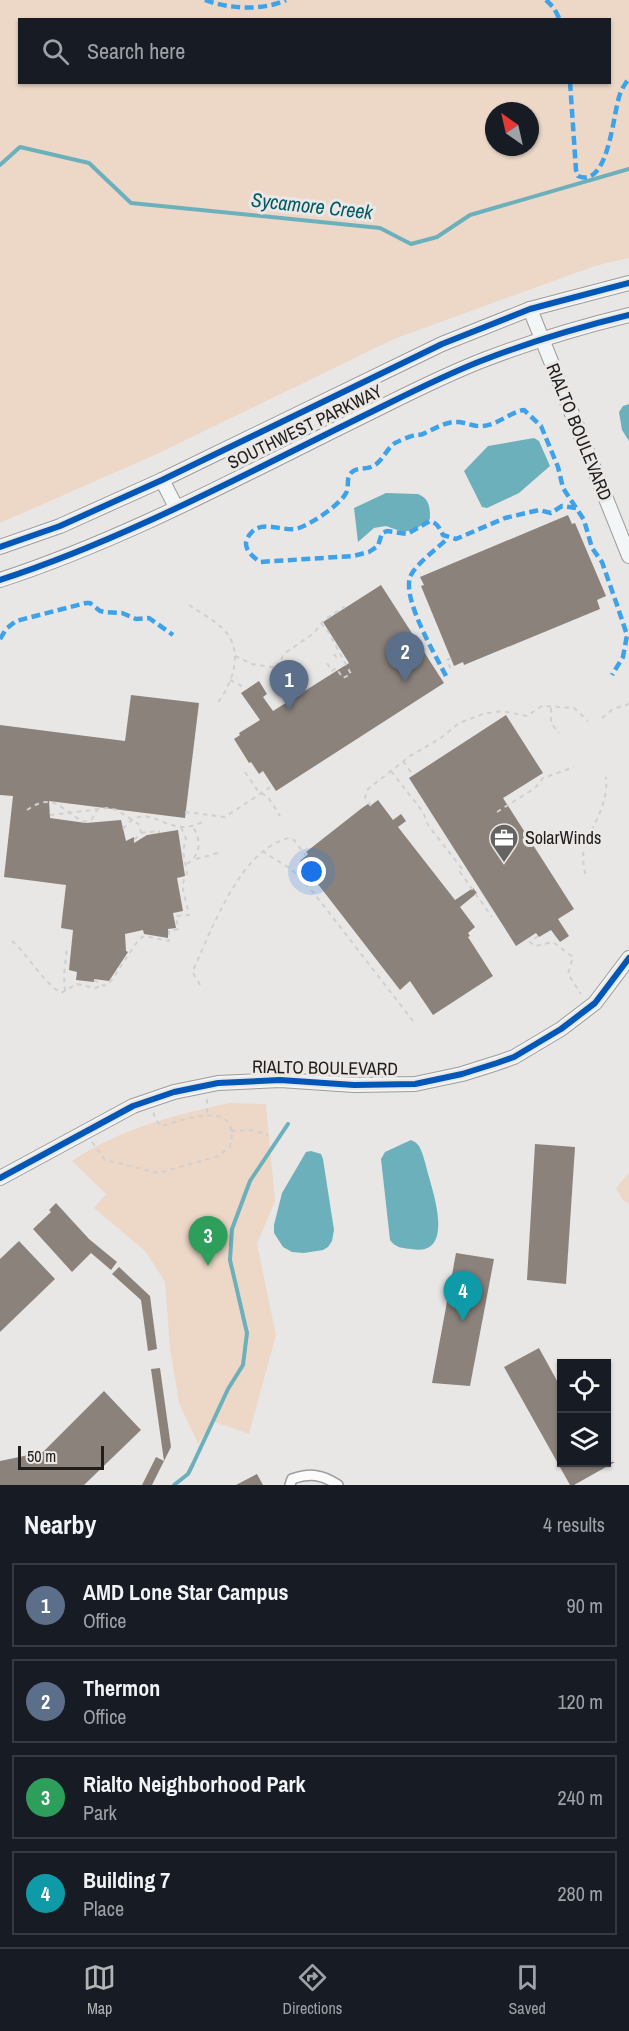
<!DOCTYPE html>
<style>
body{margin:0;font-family:"Archivo Narrow",sans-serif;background:#242831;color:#f1f3f6}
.controls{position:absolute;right:18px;bottom:18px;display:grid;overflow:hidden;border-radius:0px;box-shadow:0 2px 4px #0004}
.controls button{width:54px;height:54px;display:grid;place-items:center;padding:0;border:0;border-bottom:2px solid #363941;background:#171b24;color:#f1f3f6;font:30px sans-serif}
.compass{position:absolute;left:485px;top:102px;width:54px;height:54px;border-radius:50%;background:#171b24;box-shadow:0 2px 4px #0004;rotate:326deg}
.scale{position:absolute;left:18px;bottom:15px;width:86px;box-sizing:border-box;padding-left:6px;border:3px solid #1f1e1d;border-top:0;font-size:16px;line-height:21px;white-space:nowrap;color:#1f1e1d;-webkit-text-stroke:4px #eae7e5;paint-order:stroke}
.you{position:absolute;left:312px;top:872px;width:21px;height:21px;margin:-15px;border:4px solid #fff;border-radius:50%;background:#1a73e8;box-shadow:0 0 0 9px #1a73e833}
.badge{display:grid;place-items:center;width:39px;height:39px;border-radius:50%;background:#b2b3b4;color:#fff;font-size:20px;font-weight:700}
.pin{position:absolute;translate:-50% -50px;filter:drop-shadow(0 2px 3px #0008)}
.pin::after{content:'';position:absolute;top:32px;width:21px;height:18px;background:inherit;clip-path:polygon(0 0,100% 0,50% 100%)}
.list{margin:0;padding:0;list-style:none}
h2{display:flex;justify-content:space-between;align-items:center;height:78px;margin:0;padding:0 24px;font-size:26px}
h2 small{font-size:20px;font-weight:400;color:#9ea1a6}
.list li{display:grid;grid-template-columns:39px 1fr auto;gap:18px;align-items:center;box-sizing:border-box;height:84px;margin:0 12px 12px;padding:0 12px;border:2px solid #363941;border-radius:0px}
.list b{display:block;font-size:22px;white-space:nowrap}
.list p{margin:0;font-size:20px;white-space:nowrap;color:#9ea1a6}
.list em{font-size:20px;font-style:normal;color:#9ea1a6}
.icon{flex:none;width:33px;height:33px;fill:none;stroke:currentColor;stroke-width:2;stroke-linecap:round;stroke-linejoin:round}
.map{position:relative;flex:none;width:629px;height:1485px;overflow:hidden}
.search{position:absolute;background:#171b24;box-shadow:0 2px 4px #0004;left:18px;right:18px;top:18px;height:66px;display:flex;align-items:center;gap:15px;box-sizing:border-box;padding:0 21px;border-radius:0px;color:#9ea1a6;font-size:22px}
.sheet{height:462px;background:#171b24}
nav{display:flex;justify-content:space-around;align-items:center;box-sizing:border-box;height:84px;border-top:2px solid #363941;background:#171b24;font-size:16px;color:#9ea1a6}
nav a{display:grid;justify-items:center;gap:3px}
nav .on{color:#b2b3b4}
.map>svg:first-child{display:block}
.green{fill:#edd8c8;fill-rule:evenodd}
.water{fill:#6cb0bb}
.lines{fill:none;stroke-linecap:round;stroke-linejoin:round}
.stream{stroke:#6cb0bb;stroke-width:4}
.building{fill:#8b827b}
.street-casing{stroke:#9e9c9c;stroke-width:12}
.secondary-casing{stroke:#9e9c9c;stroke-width:16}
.path{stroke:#d0d0d0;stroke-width:2;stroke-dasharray:4.5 4.5;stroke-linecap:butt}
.street{stroke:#fcfbfb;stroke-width:9}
.secondary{stroke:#f3f6f6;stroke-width:14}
.path-bridge{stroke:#d0d0d0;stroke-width:2;stroke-dasharray:4.5 4.5;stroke-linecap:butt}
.quiet{stroke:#3da2ea;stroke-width:4.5;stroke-dasharray:9 4.5;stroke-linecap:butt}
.cycleway-casing{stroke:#eae7e5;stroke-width:10}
.cycleway{stroke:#0057b8;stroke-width:6}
.labels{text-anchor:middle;stroke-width:6;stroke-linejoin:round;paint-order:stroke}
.street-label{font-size:18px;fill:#1f1e1d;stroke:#eae7e5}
.poi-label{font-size:18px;fill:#1f1e1d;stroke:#eae7e5;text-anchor:start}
.water-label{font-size:20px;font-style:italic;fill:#025a65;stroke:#eae7e5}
</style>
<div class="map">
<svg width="629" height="1485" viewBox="0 0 629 1485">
<rect width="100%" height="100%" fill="#e9e7e6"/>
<g class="green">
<path d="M0,0H629V258L595,266L394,339L157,454L0,523ZM20,20H610V82H20ZM494,111H530V147H494Z"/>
<path d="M229,1103L266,1104L275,1201L257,1244L276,1335L249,1434L212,1421L198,1444L179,1403L170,1349L165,1282L145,1251L94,1208L106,1194L72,1161C119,1129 174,1115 229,1103Z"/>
<path d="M629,1173V1204L622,1199L616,1188Z"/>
</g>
<g class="water">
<path d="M629,404V441L622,430L619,412L623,406Z"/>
<path d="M534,438L539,441L550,466L519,493L487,508L482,507L464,471L488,446Z"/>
<path d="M386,493L418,494C430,499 430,508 430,519L416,529L403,532L386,526L374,528L358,542L354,508Z"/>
<path d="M411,1140C415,1142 416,1142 419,1146C424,1155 426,1167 429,1177C435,1199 454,1257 411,1249C402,1248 396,1248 390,1240L381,1159L385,1152Z"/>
<path d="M311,1151L321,1154L323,1159L334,1230L332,1241L328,1247L323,1250L304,1253L292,1252L283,1247L274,1233V1225L282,1193L306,1152Z"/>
</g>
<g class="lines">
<g class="stream">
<path d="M0,165L20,147L89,163L131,203L380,228L411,244L437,237L470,215L629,169"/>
<path d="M174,1485L188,1474L193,1464L228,1389L243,1365L247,1333L230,1260L232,1229L250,1181L288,1124"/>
</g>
</g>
<g class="building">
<path d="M568,515L572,524L575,523L606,596L597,600L600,609L464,665L463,662L454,666L421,586L424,585L420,577Z"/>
<path d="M381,585L444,683L276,791L263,771L259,774L251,762L249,763L234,739L240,735L239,733L260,720L241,693L259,681L267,694L263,697L273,711L349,663L323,622Z"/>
<path d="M131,695L199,703L185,818L49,801L50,818L86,823L121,820L126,841L134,837V843L147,835L178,830L185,876L177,878L183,911L173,913L176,928L168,929V938L144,934L143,930L125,934L126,951L128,952L109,981L94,979V982L76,980L77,972L69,970L73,930L61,928L66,885L4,877L13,796L0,795V725L125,741Z"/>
<path d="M506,715L543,773L503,798L574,909L558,919L569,936L560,942L551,930L539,937L536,933L516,946L409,778Z"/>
<path d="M378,800L393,820L401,814L406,821L398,827L455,900L473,888L477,893L460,907L475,927L468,933L470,936L468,937L493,976L433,1015L410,981L400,990L300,861L308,854L306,852L362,808L368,804L370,806Z"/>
<path d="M535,1144L575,1147L566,1284L527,1280Z"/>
<path d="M56,1203L89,1239L117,1262L111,1270L91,1253L72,1272L33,1229L51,1212L49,1210Z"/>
<path d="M19,1241L55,1279L0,1332V1259Z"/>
<path d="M456,1253L494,1259L470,1386L432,1383Z"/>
<path d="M119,1267L150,1296L157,1349L148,1351L141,1300L112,1274Z"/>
<path d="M539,1348L561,1388V1462H615L574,1485H570L504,1367Z"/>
<path d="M160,1368L171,1447L152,1485H142L156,1457L164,1461L151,1369Z"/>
<path d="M104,1391L141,1430L84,1485H0V1461L43,1452Z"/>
<path d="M257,1474L263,1485H236Z"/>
</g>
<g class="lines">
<g class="street-casing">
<path id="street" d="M290,1485L292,1479C310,1473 322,1474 338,1485"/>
</g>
<g class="secondary-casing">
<g id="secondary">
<path d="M530,309L629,556"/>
<path d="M162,480L176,507"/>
<path d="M0,547L60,526L162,480L442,344L530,309L629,283"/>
<path d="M0,580C123,540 239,477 355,420C398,399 441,376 486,359C533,341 580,327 629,315"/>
<path d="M0,1178L133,1106L174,1092L218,1083L280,1080L354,1085L415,1084L462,1074L497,1063L514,1057L561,1029L595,1003L629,958"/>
</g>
</g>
<g class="path">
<path d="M189,605C199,612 211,618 221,627C246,649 233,683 216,705"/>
<path d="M321,623L329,633L351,674L343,678L336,668L332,671L325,660"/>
<path d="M334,654L336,657L341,654"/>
<path d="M235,656L252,664L278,668L283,655L288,651L314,633L324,620L344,607L345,608"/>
<path d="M451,658L447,660L452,672"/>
<path d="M230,680L240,685L245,690"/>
<path d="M551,708V723L559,733"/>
<path d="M602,718L613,709L629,704"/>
<path d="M403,761L413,775"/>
<path d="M391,771L423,812L428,825L463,870L460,872L492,917"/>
<path d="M245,772L258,791L268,797L280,816"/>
<path d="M371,806L365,797L368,789L410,756L441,738L459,723L483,714L502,711L527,716L542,706L574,708L588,721"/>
<path d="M27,810C56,790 61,812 85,822L92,819L97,810"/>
<path d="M497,812L535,788L543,778L574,767"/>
<path d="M50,815L108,808L117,810L140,825L141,833L134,840"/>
<path d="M123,829C141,805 156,822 176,826C186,829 196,825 205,821"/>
<path d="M141,833L159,831V833"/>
<path d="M262,851L291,869L313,892L413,1021"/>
<path d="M196,859L218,853"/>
<path d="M187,864C201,855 202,839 192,826"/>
<path d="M585,874C584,866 582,857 584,850C592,824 609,805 606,777"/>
<path d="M538,936L530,942L535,946L553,942L573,957L568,974L581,994"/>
<path d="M12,941C30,957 41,980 61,993L77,984L95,988L100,986"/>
<path d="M94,980L104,986L111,981L139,939L144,936L169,941V931L178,929L176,916L189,915L182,885L187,873L183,851L186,839L181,827"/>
<path d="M200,985L193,973L194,968C213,927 241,849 289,838L294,840L306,856"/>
<path d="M65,991L64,975L67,946"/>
<path d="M207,1099V1114"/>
<path d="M231,1131L252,1130L268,1135"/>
<path d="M92,1142L105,1160L159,1173L218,1156L230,1147C242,1097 185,1120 161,1126L156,1120L153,1112"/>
<path d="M606,1422L610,1430L606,1437"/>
</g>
<use href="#street" class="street"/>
<use href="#secondary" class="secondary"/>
<path class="path-bridge" d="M185,812L225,817L272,786"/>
<g class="quiet">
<path d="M205,0C229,9 263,11 286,0"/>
<path d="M546,0L554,8L560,20"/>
<path d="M570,82L576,170L578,176C609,189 613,112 620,94C622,88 626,83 629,78"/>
<path d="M576,508L562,506L551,513L539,510L505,518L456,539L443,535C440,529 438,523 430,521L407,534L387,531L382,533L378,546L369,552L353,556L260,562C249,554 240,545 251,533C262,519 285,533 299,528C311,524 341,504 346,493C350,486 345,478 352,472C357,467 367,470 373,466C383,461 386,449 395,443C401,440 410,436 416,435C421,434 420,436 425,433C436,428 447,421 459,422C467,423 474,427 482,426C498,425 510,412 524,410L541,426L558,467L563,488L584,520L592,548L602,562L617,605L627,635L623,657L612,675"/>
<path d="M0,639L6,629L16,621L86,603H90L100,611L105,612L122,613L136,619L149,618L173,635"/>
<path d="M446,676C436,656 400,596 411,575C417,563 438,548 448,538"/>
</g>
<g class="cycleway-casing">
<g id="cycleway">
<path d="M0,547L60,526L162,480L442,344L530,309L629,283"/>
<path d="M0,580C123,540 239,477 355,420C398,399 441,376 486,359C533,341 580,327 629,315"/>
<path d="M0,1178L133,1106L174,1092L218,1083L280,1080L354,1085L415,1084L462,1074L497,1063L514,1057L561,1029L595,1003L629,958"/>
</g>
</g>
<use href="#cycleway" class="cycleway"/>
</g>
<defs>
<g id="office-pin" transform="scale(1.5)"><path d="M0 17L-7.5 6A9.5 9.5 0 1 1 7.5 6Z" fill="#666463" stroke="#eae7e5"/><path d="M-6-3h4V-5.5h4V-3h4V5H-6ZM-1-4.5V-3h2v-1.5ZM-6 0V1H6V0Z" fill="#fff"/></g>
</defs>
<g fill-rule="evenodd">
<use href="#office-pin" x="504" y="838"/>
</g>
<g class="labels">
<g class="street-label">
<text transform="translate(305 427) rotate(-26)" y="6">SOUTHWEST PARKWAY</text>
<text transform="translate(579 432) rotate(68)" y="6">RIALTO BOULEVARD</text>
<text transform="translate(325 1068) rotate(1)" y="6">RIALTO BOULEVARD</text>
</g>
<g class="poi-label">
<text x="525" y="844">SolarWinds</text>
</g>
<g class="water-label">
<text transform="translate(312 206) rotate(6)" y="7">Sycamore Creek</text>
</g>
</g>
</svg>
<div class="controls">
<button><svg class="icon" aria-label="locate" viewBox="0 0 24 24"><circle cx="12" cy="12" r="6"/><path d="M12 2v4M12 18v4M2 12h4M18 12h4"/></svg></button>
<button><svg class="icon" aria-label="layers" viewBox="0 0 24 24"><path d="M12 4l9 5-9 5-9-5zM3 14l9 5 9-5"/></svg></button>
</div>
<svg class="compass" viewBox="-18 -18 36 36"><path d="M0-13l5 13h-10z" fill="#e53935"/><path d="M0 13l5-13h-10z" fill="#9ea1a6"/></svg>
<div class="scale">50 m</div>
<div class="you"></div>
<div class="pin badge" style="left:289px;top:710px;background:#5c6f8a">1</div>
<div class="pin badge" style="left:405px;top:682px;background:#5c6f8a">2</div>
<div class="pin badge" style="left:208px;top:1266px;background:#2e9e5b">3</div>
<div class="pin badge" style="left:463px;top:1321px;background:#0f9aa8">4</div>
<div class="search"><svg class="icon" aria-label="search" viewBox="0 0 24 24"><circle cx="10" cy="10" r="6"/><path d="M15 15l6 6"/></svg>Search here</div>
</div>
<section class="sheet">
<h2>Nearby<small>4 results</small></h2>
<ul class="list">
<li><span class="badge" style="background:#5c6f8a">1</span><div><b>AMD Lone Star Campus</b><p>Office</p></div><em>90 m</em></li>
<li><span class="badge" style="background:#5c6f8a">2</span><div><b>Thermon</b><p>Office</p></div><em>120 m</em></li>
<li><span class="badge" style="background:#2e9e5b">3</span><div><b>Rialto Neighborhood Park</b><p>Park</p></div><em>240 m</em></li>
<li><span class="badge" style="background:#0f9aa8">4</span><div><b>Building 7</b><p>Place</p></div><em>280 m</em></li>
</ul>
</section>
<nav>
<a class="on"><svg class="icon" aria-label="map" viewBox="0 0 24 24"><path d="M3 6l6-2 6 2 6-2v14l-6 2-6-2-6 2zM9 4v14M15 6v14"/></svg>Map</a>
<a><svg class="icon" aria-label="directions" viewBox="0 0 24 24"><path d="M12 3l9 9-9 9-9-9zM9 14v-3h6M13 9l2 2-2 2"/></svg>Directions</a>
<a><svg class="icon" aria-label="saved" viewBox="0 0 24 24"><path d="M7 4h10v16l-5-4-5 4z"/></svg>Saved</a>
</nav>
